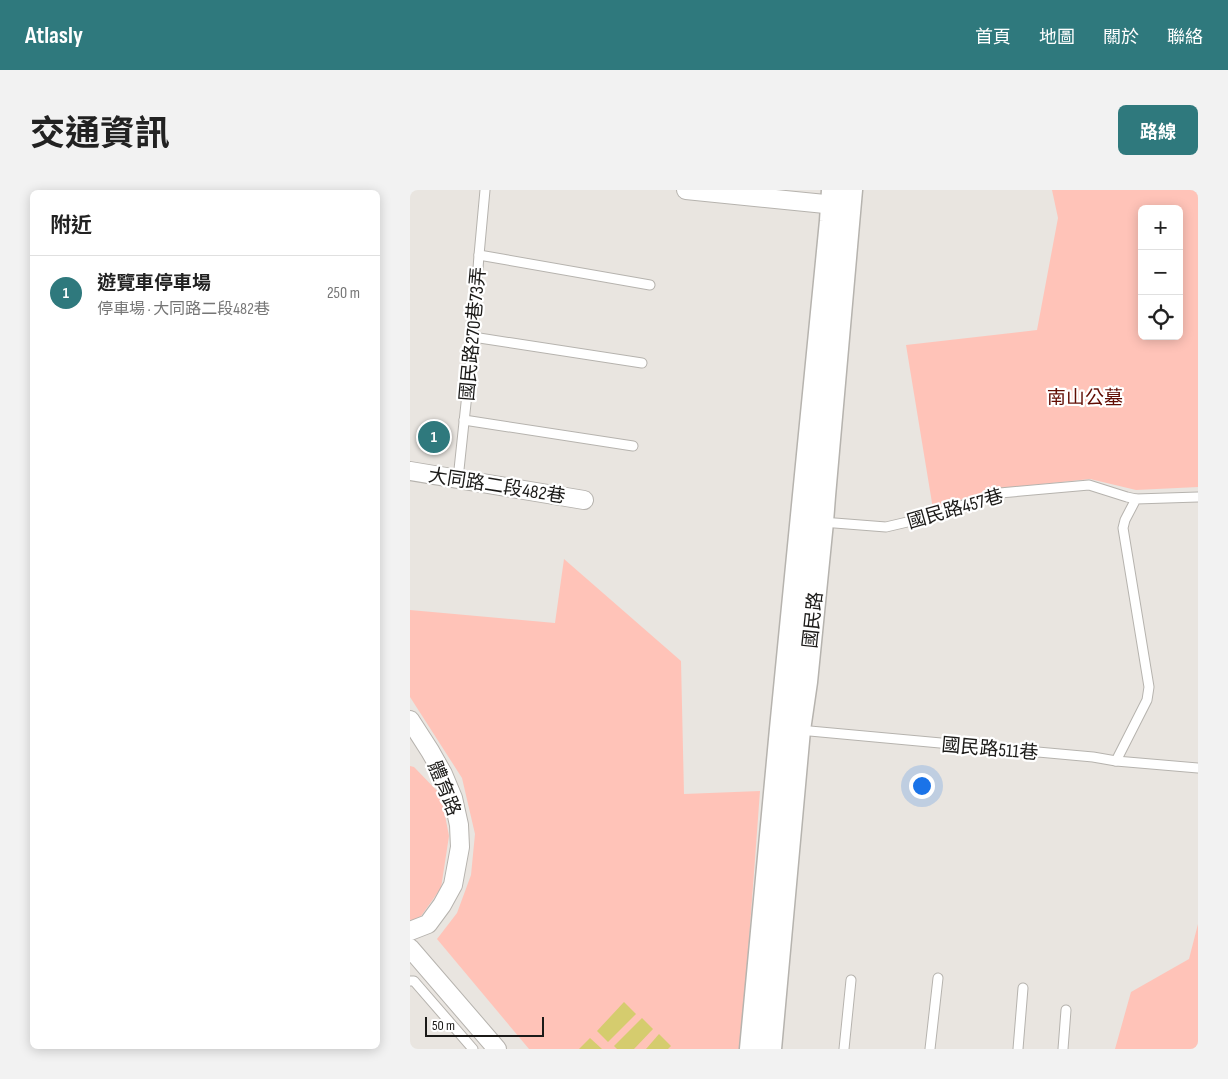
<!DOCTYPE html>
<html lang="zh-TW">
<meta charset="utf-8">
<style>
body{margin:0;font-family:"Sofia Sans Condensed","Noto Sans TC",sans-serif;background:#f2f2f2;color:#222}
.controls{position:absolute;right:15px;top:15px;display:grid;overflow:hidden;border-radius:8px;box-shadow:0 2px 12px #0003}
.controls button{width:45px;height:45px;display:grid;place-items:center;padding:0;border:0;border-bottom:1px solid #e0e0e0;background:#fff;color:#222;font:25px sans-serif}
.scale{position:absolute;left:15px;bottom:12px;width:119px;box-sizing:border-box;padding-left:5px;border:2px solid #1b1a18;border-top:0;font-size:14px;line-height:18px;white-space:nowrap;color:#1b1a18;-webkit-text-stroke:4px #fff;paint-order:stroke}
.you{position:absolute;left:511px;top:595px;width:18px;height:18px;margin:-12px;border:4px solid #fff;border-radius:50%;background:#1a73e8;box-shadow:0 0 0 8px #1a73e833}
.badge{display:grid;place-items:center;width:32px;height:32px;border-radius:50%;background:#2f797d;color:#fff;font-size:16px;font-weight:700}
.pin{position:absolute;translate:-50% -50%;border:2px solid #fff;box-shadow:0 1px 5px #0006}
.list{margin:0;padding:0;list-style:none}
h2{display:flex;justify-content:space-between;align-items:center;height:65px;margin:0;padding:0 20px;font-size:21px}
h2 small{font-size:16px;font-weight:400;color:#767676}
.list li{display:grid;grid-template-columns:32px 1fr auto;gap:15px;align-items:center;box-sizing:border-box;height:75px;padding:0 20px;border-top:1px solid #e0e0e0}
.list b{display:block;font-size:19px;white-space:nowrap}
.list p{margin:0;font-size:16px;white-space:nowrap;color:#767676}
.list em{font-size:16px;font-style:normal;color:#767676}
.icon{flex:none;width:28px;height:28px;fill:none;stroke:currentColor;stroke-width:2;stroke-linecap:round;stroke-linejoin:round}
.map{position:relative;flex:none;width:788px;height:859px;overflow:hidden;border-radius:8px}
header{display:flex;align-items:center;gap:30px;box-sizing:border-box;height:70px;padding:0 25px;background:#2f797d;color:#fff}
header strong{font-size:24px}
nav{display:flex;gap:28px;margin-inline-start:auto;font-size:18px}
.intro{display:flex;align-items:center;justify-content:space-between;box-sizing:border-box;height:120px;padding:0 30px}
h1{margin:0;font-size:35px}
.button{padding:12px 22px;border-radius:8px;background:#2f797d;color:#fff;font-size:18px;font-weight:700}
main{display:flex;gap:30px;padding:0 30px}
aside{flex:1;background:#fff;border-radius:8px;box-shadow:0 2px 12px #0003}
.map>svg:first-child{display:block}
.green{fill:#ffc3b8;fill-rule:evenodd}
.building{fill:#d5cc6e}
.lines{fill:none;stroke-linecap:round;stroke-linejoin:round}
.service-casing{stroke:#b6b3ae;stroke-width:11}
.minor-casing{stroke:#b6b3ae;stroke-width:20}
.tertiary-casing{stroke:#b6b3ae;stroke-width:25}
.service{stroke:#fff;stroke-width:9}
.minor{stroke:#fff;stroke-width:18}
.tertiary{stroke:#fff;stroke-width:22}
.labels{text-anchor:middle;stroke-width:4.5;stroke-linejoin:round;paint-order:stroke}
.street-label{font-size:19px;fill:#1b1a18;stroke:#fff}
.park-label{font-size:19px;fill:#610d03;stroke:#fff}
</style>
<header>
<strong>Atlasly</strong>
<nav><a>首頁</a><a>地圖</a><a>關於</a><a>聯絡</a></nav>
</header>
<div class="intro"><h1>交通資訊</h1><a class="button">路線</a></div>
<main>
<aside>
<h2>附近<small></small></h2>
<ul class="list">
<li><span class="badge">1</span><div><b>遊覽車停車場</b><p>停車場 · 大同路二段482巷</p></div><em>250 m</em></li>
</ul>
</aside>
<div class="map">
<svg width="788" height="859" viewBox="0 0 788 859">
<rect width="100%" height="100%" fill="#e9e5e0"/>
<g class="green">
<path d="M642,0H788V297L726,300L680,289L584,299L523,319L496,155L627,140L648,28ZM732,19H769V146H732Z"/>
<path d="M154,369L271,471L274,604L350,601L331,859H119L27,749L47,723L61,685L65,644L52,588L0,507V420L145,433Z"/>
<path d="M0,576L4,577L31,605L39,646L31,698L4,736L0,729Z"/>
<path d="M788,734V859H705L721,802L779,769Z"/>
</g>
<g class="building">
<path d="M214,812L226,824L198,852L187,841Z"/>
<path d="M232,828L243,839L224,859H207L204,856Z"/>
<path d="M249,844L261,856L258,859H236Z"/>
<path d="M180,848L192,859H169Z"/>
</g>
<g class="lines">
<g class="service-casing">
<g id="service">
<path d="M69,65L240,95"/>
<path d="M63,147L232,173"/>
<path d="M54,230L223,256"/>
<path d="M48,289L63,147L69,65L75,0"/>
<path d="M412,332L476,337L510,329L590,303L679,295L717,307L726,309"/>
<path d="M389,540L683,567L706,571L788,578"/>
<path d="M706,571L737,510L739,497L713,338L715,330L726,309L788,307"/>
<path d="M0,791H4L63,859"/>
<path d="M434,859L441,790"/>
<path d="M520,859L528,788"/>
<path d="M608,859L613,798"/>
<path d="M653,859L656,820"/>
</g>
</g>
<g class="minor-casing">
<g id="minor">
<path d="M276,0L435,16"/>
<path d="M0,281L174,310"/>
<path d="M0,530L20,561L33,584L43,608L49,635L50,657L43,695L32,715L18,734L0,741"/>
<path d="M0,758L87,859"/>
</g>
</g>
<g class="tertiary-casing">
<g id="tertiary">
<path d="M341,859L371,539L421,31L423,0"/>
<path d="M360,859L389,540L396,492L412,332L414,306L441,0"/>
</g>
</g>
<use href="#service" class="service"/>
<use href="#minor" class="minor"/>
<use href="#tertiary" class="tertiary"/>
</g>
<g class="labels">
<g class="street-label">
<text transform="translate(62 144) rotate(-85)" y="7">國民路270巷73弄</text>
<text transform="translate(87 295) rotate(9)" y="7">大同路二段482巷</text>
<text transform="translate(545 318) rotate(-16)" y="7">國民路457巷</text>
<text transform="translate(402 430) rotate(-84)" y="7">國民路</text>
<text transform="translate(580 558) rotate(5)" y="7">國民路511巷</text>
<text transform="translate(35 598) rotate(68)" y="7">體育路</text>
</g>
<g class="park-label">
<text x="675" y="214">南山公墓</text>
</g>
</g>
</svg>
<div class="controls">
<button>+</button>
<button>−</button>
<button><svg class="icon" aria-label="locate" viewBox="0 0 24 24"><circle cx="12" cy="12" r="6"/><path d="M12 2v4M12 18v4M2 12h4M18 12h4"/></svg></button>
</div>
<div class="scale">50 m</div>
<div class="you"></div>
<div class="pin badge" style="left:24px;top:247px">1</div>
</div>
</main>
